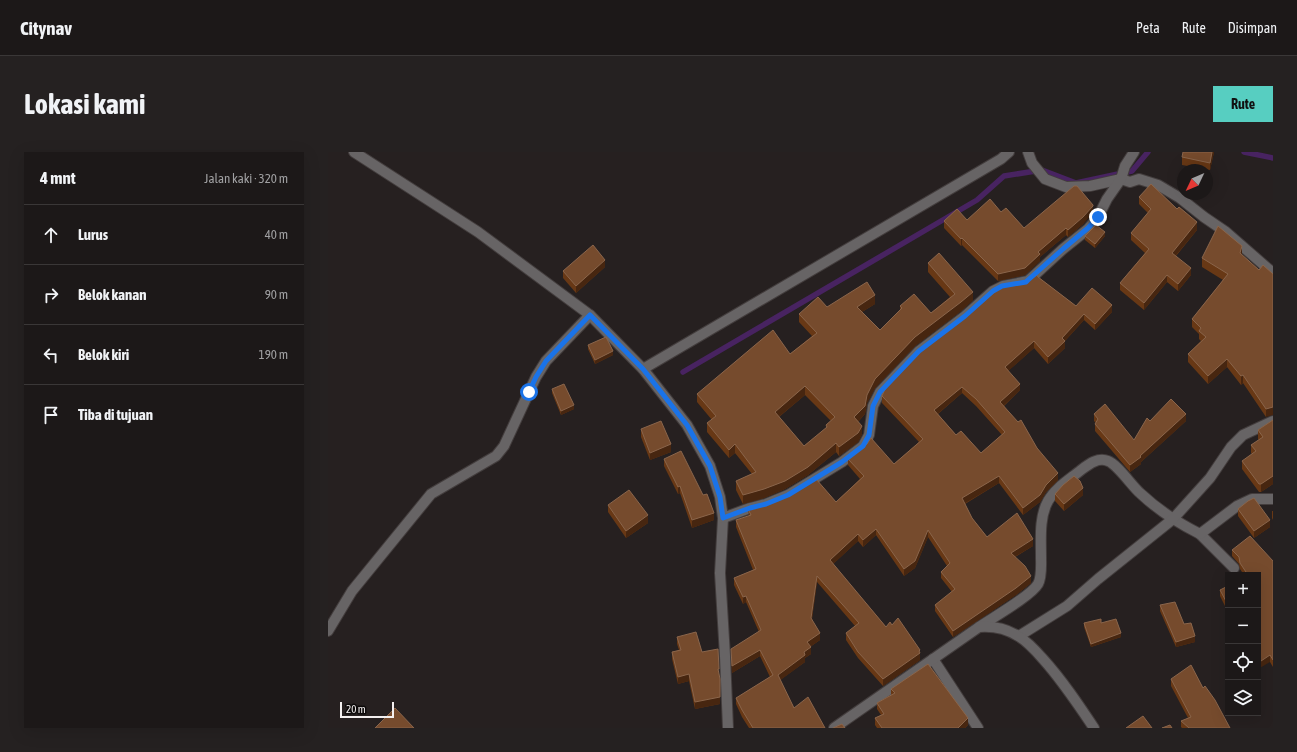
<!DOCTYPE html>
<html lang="id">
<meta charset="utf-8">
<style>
body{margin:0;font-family:"Asap Condensed",sans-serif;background:#252121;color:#f1f3f6}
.controls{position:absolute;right:12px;bottom:12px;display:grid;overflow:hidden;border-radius:0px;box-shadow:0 4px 16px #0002}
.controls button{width:36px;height:36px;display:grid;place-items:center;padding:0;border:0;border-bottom:1px solid #3a3737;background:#1c1818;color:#f1f3f6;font:20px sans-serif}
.compass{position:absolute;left:849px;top:12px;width:36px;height:36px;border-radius:50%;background:#1c1818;box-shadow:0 4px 16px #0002;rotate:226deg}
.scale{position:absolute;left:12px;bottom:10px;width:54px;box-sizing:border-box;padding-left:4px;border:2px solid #f3efef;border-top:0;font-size:11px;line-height:14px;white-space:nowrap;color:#f3efef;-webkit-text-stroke:3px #0d0a0a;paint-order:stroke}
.stop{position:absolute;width:12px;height:12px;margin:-9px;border:3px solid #1a73e8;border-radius:50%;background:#fff}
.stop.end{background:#1a73e8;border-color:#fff;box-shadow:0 1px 4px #0008}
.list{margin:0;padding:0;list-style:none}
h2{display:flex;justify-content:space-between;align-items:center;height:52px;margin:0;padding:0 16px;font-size:17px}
h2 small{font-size:13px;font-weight:400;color:#a0a0a2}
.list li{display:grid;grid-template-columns:26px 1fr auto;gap:12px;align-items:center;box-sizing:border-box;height:60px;padding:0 16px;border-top:1px solid #3a3737}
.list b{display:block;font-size:15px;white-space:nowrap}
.list em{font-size:13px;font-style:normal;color:#a0a0a2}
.icon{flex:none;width:22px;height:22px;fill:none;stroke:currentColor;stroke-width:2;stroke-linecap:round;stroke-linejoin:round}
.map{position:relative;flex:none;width:945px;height:576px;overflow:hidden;border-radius:0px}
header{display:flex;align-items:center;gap:24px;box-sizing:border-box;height:56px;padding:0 20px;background:#1c1818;border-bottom:1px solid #3a3737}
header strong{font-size:19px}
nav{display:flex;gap:22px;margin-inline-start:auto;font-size:14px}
.intro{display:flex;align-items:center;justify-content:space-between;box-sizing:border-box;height:96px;padding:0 24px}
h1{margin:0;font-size:28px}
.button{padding:10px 18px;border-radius:0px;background:#57cec1;color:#111;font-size:14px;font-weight:700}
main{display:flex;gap:24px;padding:0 24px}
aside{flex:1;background:#1c1818;border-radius:0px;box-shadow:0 4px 16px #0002}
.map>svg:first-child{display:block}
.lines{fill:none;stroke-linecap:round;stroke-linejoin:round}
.stream{stroke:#482361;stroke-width:5.5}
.minor-casing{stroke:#433d3d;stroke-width:12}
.minor{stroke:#676465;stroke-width:10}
.wall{fill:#683815;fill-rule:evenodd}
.shaded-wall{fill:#472610}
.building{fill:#764b2d;stroke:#8a654b;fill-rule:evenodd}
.route{stroke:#1a73e8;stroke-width:5}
</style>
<header>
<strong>Citynav</strong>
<nav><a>Peta</a><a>Rute</a><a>Disimpan</a></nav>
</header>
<div class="intro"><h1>Lokasi kami</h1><a class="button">Rute</a></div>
<main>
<aside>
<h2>4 mnt<small>Jalan kaki · 320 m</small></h2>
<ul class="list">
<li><svg class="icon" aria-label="ahead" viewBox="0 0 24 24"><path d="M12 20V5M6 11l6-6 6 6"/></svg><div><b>Lurus</b></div><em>40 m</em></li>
<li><svg class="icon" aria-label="right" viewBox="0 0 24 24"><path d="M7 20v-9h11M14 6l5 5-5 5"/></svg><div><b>Belok kanan</b></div><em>90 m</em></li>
<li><svg class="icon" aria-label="left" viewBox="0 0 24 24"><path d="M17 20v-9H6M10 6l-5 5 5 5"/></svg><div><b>Belok kiri</b></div><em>190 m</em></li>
<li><svg class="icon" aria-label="arrive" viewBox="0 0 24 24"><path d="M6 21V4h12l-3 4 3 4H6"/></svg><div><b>Tiba di tujuan</b></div></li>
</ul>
</aside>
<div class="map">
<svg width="945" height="576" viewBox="0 0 945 576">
<rect width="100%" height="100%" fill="#262020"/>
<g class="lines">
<g class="stream">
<path d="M916,0L945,6"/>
<path d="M355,220L649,48L676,24L714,18L748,31L804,19L820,0"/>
</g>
<g class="minor-casing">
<g id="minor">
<path d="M26,0L150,80L262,163L315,217L359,273L382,314L392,345L395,366L392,421L397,504L400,576"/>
<path d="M700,0L704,11L717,27L738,35L762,34L793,27L802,30L811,27L830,33L852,46L876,65L898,80L945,121"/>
<path d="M315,217L673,7L681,0"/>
<path d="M395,366L422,356L438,352L460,343L514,310L535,294L541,283L545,254L552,240L591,199L637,164L665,139L675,134L700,129L735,97L760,77L770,65L779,47L793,27L797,14L806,0"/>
<path d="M872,382L906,416"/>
<path d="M651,475C664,466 703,444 710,432C714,425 713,413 713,405C713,387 711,365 720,349C727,336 742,327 753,318C761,312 770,305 780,309C789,312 804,334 812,341C830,358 850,371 872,382L909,354L924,347H945"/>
<path d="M0,479L24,439L103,342L168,304L176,294L208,225L218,209L262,163"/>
<path d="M691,484L739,454L770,427L845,367L882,326L903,295L915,283L945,269"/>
<path d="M605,507L650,576"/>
<path d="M506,576L651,475C664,474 679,477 690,484C699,489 708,499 715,507C734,528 750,552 766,576"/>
</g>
</g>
<use href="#minor" class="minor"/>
</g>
<g class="wall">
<path d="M886,0L882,18L854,13V5Z"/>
<path d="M811,45L869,78L848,104L863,123L850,139L839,130L816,158L792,138V131L817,101L803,88V81L820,61L811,52Z"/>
<path d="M673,60L696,76L765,60L755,72L740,85L738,83L712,105V109L697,123L670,129L634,93L633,94L616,76V69L639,68Z"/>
<path d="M757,84H777L767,96L757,88Z"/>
<path d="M914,103L931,118L945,122L938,265L915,231L913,233L899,215L880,232L860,210V202L873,189L871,187V182L864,175V167L895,128L874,115V106Z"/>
<path d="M600,111L645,148L633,159L587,194L547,236L539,251L537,262L530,270L534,282L530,290L511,304L508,300L480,323L457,337L436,346L415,352L408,338V329L424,322L407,301L401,306L379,280V271L384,268L369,250V242L462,202L484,184L471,170V162L499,155L547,152L534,160L552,178L572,158V154L603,161L622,145L600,120ZM477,243L503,269L498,273V276L476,294L451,265Z"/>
<path d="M277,115L248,141L235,126V119Z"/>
<path d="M710,125L748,154L784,160L767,178L756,168L737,189V196L720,212L706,196L680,219L692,238L676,254L709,296L730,328L718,340L712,350L695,363L671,331L637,352L644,366L659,385L705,394L687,405L703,431L688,443L625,485L607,459V453L624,440L613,426V420L619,414L600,385L587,416L576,424L548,383L535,395L530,389L505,412L558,475L564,473L592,500V508L555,534L530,506L518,488V481L527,474L489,430L484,467L492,488L482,495L483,502L477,506V510L452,528L466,556L497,576H421L414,565L408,552V546L442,525L432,504L404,521L403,503L431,480L418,450L415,452L406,433V426L425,418L408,375V368L421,364L420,357L508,350L532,327L520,313V307L566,312L591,290L554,251V244L702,128ZM634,241L648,254L674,283L653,301L628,283L610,262Z"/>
<path d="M260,193L285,203L267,212L260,197Z"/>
<path d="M224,237L246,257L233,263L224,241Z"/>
<path d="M766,262L806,288L822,269H858L813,310V312L802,320L767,279V272L768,271L766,269Z"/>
<path d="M945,268V332L933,340H931L914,317V309L924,302L923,301V293L931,288L930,287V278Z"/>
<path d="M313,277L343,300L322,308L313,285Z"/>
<path d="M336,307L375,343L386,368L364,376L352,341L350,342L336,314Z"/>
<path d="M727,342L755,343L736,359L727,349Z"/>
<path d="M280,353L320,371L298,386L280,360Z"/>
<path d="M910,357L942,375L926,386L910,364Z"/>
<path d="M944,359H945V368L944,366Z"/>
<path d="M904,398L945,409V515L942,510L930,423H916L912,417L911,412L904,404Z"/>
<path d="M900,434V460L892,444V438Z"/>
<path d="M832,453L856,472L867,490L848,495L832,459Z"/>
<path d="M756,471H773L793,485L763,495L756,475Z"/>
<path d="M349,485L374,500L391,524L392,552L367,557L361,529L350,532L344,507V500L351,498L349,492Z"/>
<path d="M843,527L875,536L902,576H854L853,575V569L860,566L843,534Z"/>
<path d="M563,537L640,573L637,576H549L547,573V566L553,563L549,557V551L563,543Z"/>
</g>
<g class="shaded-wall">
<path d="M884,0H886L882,18V11Z"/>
<path d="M765,53V61L755,72L740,85V78Z"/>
<path d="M869,70V78L844,108V101Z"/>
<path d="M738,76V83L712,105V109L697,123L670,129V122L710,100Z"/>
<path d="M777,80V84L767,96V92Z"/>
<path d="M634,86V93L633,94V87Z"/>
<path d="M914,94V103L912,101Z"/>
<path d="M277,108V115L248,141V134Z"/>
<path d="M863,116V123L850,139V132Z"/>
<path d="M839,123V130L816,158V151Z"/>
<path d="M645,140V148L633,159L587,194L547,236L539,251L537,262L526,274V265L547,227L587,185Z"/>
<path d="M547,143V152L529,163V155Z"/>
<path d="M784,153V160L767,178V172Z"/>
<path d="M756,162V168L735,191L737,189V196L720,212V205L734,186Z"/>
<path d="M706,189V196L677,222V215Z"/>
<path d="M285,199V203L267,212V208Z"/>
<path d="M899,207V215L880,232V224Z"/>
<path d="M915,223V231L913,233V224Z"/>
<path d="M692,232V238L672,257V250Z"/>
<path d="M477,234V243L447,268V260Z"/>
<path d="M634,235V241L606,265V258Z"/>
<path d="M246,253V257L233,263V259Z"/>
<path d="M945,255V263L938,265V257Z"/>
<path d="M858,262V269L813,310V312L802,320V313Z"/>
<path d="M534,274V282L530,290L511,304V295Z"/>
<path d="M508,291V300L480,323L457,337L436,346L415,352V343Z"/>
<path d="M343,292V300L322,308V301Z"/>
<path d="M407,292V301L401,306V298Z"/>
<path d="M730,321V328L718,340L712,350L695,363V356Z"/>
<path d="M671,324V331L634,353V346Z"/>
<path d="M945,324V332L933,340V332Z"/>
<path d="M352,334V341L350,342V335Z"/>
<path d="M755,336V343L736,359V352Z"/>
<path d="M386,361V368L364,376V368Z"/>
<path d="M320,363V371L298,386V379Z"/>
<path d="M942,368V375L926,386V379Z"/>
<path d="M548,377V383L535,395V388Z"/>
<path d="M600,378V385L587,416L576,424V417Z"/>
<path d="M530,382V389L502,415V408Z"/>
<path d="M705,387V394L683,407V401Z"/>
<path d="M489,424V430L483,472V466Z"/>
<path d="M703,424V431L688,443L625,485V479Z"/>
<path d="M418,444V450L415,452V445Z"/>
<path d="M492,481V488L479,497V490Z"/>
<path d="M793,481V485L763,495V492Z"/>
<path d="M867,484V490L848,495V490Z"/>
<path d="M483,495V502L477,506V510L450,530V523L476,500Z"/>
<path d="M432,498V504L404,521V514Z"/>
<path d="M592,498V508L555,534V527Z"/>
<path d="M942,503V510L930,517V511Z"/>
<path d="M361,522V529L350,532V525Z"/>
<path d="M392,545V552L367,557V550Z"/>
<path d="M640,566V573L637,576H630Z"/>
</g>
<g class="building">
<path d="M855,0H884L882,11L854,5Z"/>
<path d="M823,32L849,57L851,55L869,70L844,101L863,116L850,132L839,123L816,151L792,131L821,97L803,81L823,57L811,45Z"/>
<path d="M746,34H749L765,53V54L755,65L740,78L738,76L710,100L712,102L697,116L670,122L634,86L633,87L616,69L629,57L639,68L662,47L673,60L678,56L696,76Z"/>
<path d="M768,73L777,80L767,92L757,84Z"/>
<path d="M890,74L914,94L912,101L931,118L935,113L945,122V255L938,257L915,223L913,224L899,207L880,224L860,202L878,185L871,179L873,176L864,167L900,122L874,106Z"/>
<path d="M265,93L277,108L248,134L235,119Z"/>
<path d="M611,101L645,140L633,150L587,185L547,227L539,243L537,254L526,265L534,274L530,281L511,295L508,291L480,315L457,329L436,337L415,343L408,329L428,320L407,292L401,298L379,271L388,264L369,242L445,178L462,202L489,181L471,162L490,145L499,155L539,130L547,143L529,155L552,178L574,156L572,154L586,142L603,161L627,142L600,111ZM477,234L507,265L498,273L499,275L476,294L447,260Z"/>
<path d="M709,123L710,125L748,154L764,136L784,153L767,172L756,162L734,186L737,189L720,205L706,189L677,215L692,232L672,250L690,270L693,268L709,296L730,321L718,333L712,343L695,356L671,324L634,346L644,366L659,385L689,361L705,387L683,401L697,414L703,424L688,436L625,479L607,453L627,437L613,420L622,411L600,378L587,409L576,417L548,377L535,388L530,382L502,408L558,475L562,470L564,473L570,466L592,498L591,499L592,501L555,527L530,500L518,481L531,471L489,424L483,466L492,481L479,490L483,495L476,500L477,503L450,523L466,556L480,545L497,576H425L414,558L408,546L445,523L432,498L404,514L403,497L433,478L418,444L415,445L406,426L428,417L408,368L423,363L420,357L440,351L462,342L488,327L508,350L536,324L520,307L539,292L543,286L566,312L595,287L554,244L557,237L595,197L641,162L669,138L677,133L702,128ZM634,235L648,247L677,280L653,301L633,279L628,283L606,258Z"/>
<path d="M278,185L285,199L267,208L260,193Z"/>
<path d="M236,232L246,253L233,259L224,237Z"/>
<path d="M843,247L858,262L812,304L813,305L802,313L767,272L770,267L766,262L777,252L806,288L819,266L822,269Z"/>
<path d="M945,268V324L933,332H931L914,309L928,299L923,293L935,285L930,278Z"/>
<path d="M333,269L343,292L322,301L313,277Z"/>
<path d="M353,299L375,343L379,342L386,361L364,368L352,334L350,335L336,307Z"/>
<path d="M746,324L752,329L755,336L736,352L727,342L735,333Z"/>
<path d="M301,338L320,363L298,379L280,353Z"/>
<path d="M926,346L942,368L926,379L910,357L920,349Z"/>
<path d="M922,384L945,409V508L942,503L930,511V467L933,465L930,466V423H920L912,411L911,405L904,398Z"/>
<path d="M900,434V453L892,438Z"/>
<path d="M847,450L856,472L863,471L867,484L848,490L832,453Z"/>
<path d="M773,467V471L788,467L793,481L763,492L756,471Z"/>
<path d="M368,480L374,500L390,497L391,517H390L392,527V545L367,550L361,522L350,525L344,500L353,498L349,485Z"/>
<path d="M600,512L640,566L630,576H554L547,566L556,562L549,551L567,541L563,537Z"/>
<path d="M863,513L875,536L877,534L887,548L902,576H861L853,569L863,565L843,527Z"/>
<path d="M67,556L86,576H47Z"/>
<path d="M815,564L824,576H798Z"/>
<path d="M514,572L517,576H505Z"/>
<path d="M842,573L844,576H834Z"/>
</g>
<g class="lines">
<path class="route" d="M201,240L208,225L218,209L262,163L315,217L359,273L382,314L392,345L395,366L422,356L438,352L460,343L514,310L535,294L541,283L545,254L552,240L591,199L637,164L665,139L674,134L698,130L700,128L735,97L760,76L770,65"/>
</g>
</svg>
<div class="controls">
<button>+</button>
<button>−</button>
<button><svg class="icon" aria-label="locate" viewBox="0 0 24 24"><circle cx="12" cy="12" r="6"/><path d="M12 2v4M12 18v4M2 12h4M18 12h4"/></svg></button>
<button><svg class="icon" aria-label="layers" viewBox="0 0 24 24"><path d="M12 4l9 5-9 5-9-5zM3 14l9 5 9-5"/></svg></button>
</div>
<svg class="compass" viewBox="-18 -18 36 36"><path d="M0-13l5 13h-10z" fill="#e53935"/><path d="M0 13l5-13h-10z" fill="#a0a0a2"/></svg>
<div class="scale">20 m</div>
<div class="stop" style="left:201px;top:240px"></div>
<div class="stop end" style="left:770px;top:65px"></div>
</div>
</main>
